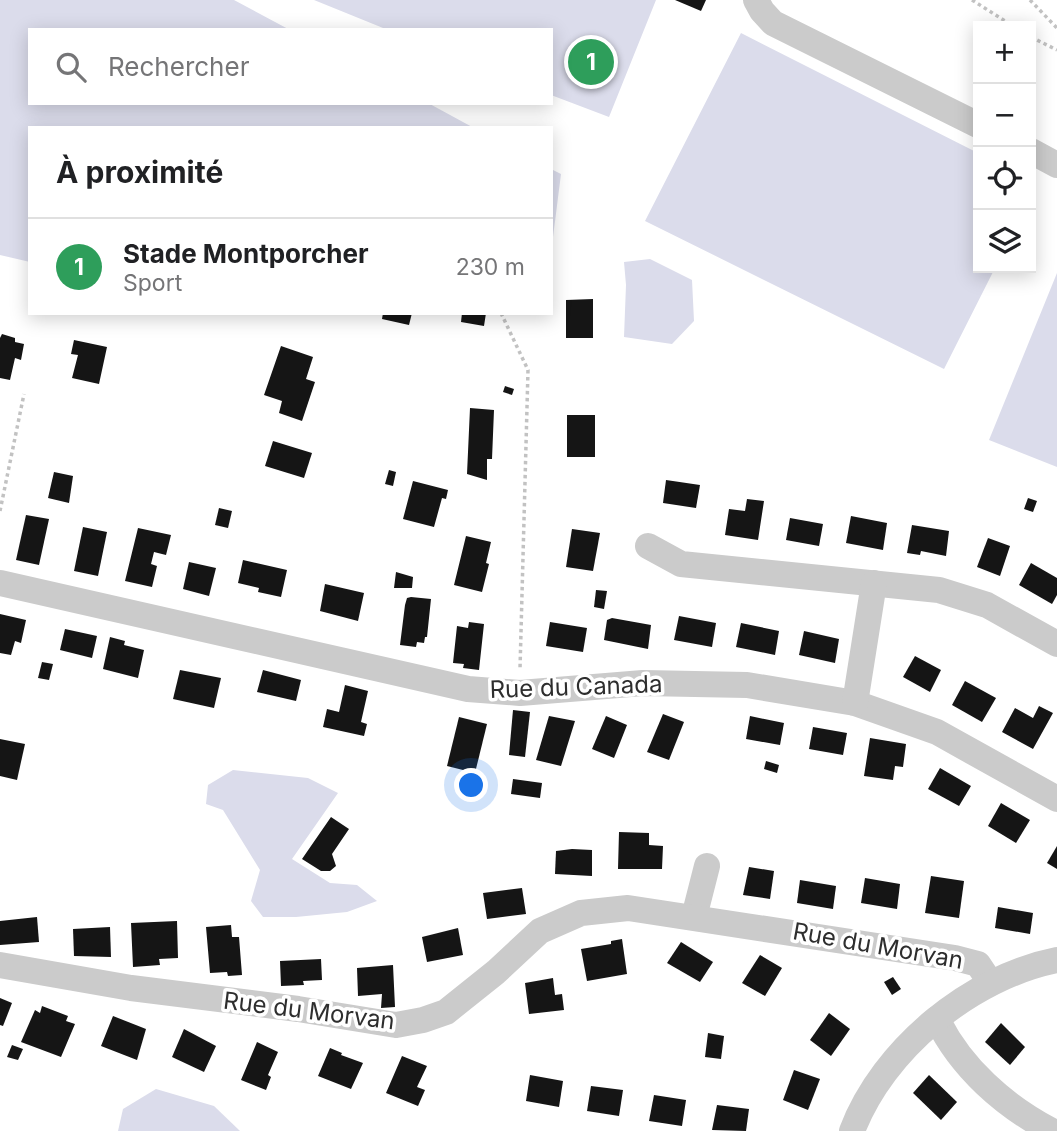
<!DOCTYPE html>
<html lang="fr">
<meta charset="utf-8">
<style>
body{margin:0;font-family:Inter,sans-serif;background:#f6f6f6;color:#202124}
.controls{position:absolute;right:21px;top:21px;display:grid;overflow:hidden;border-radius:0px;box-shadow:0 4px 18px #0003}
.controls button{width:63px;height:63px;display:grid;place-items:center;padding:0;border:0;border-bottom:2px solid #e0e0e0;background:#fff;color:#202124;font:35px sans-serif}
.you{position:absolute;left:472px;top:786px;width:24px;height:24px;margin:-18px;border:5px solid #fff;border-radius:50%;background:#1a73e8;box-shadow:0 0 0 10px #1a73e833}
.badge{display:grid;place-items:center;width:46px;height:46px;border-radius:50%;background:#d93025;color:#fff;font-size:23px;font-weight:700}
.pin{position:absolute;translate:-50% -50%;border:4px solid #fff;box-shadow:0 2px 7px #0006}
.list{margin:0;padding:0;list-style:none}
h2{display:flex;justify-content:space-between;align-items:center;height:91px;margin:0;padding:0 28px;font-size:30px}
h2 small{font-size:23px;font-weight:400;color:#757577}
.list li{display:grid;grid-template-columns:46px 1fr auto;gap:21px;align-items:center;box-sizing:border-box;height:98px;padding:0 28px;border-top:2px solid #e0e0e0}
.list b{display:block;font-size:26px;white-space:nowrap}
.list p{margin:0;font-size:23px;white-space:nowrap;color:#757577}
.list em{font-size:23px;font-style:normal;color:#757577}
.icon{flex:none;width:38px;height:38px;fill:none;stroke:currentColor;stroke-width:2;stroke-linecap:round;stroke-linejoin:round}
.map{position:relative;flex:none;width:1057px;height:1131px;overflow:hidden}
.search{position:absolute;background:#fff;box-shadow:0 4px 18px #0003;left:28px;top:28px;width:525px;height:77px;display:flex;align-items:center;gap:18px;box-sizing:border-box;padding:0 24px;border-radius:0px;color:#757577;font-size:26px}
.panel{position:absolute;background:#fff;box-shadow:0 4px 18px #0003;left:28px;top:126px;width:525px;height:189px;border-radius:0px}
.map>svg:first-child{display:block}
.green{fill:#dbdceb}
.building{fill:#151515}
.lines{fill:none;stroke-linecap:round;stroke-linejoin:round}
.path{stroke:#c2c2c2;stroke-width:3.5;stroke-dasharray:3.5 3.5;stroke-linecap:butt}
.minor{stroke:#cbcbcb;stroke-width:26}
.labels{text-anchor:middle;stroke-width:7;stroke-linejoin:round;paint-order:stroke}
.street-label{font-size:24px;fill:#2e2e2e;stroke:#fff}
</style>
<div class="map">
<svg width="1057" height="1131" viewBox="0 0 1057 1131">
<rect width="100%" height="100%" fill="#fff"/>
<g class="green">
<path d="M0,0H234L290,30H30V103H428L474,128H30V262L0,255Z"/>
<path d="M314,0H656L609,117L551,95V30H388Z"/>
<path d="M741,33L978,153V268H995L944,369L645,221Z"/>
<path d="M551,169L561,174L553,237L551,236Z"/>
<path d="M650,259L692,280L694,321L672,344L624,337L626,285L624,262Z"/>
<path d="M1057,273V467L989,440Z"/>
<path d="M233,770L308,778L338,793L292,859L330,883L357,885L377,901L347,912L296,917H263L251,901L260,870L223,810L206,804L208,785Z"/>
<path d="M156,1089L214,1106L240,1131H118L123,1109Z"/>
</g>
<g class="building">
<path d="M675,0H706L701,11Z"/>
<path d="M593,299V338H566V300Z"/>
<path d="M383,313H412L409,325L382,319Z"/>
<path d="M462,313H486L484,326L461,322Z"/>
<path d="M2,334L15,338V342L24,344L21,360L15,358L10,380L0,378V338Z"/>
<path d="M74,340L107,347L99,384L72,378L78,355L71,354Z"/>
<path d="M281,346L313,357L306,379L315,382L302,421L279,413L282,401L264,395Z"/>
<path d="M505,386L514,389L512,395L503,392Z"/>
<path d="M470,408L494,410L492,459H487V480L467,474Z"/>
<rect x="567" y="415" width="28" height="42"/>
<path d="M273,441L312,453L304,478L265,466Z"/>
<path d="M389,470L396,472L393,486L385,484Z"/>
<path d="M54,472L73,476L69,503L48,498Z"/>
<path d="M666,480L700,485L696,508L663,503Z"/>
<path d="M413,481L448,490L446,499L442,498L434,527L403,519Z"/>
<path d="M1028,498L1037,501L1033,512L1024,509Z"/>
<path d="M747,499L764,501L758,540L725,535L729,509L745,511Z"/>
<path d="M219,508L232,511L228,528L215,525Z"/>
<path d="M26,515L49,519L39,565L16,560Z"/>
<path d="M851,516L887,523L883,550L846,543Z"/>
<path d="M790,518L823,524L819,546L786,540Z"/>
<path d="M912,525L949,531L946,556L921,551L920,555L907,553Z"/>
<path d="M83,527L107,532L98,576L74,571Z"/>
<path d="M138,528L171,535L166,555L154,552L151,564L157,566L152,587L125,581Z"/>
<path d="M572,529L600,533L593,571L566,567Z"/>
<path d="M466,536L491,542L486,563L489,564L482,592L454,585Z"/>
<path d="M988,538L1010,546L1000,576L977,567Z"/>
<path d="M243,560L287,570L281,597L258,592L259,588L238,583Z"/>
<path d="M189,562L216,568L209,596L183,589Z"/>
<path d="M1031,563L1057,578V595L1052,604L1019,585Z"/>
<path d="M396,572L413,577L412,588H394Z"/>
<path d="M325,584L364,593L358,621L320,611Z"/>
<path d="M596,590L607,591L604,609L594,607Z"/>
<path d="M411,597L431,599L427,637H425L424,643L417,642L416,647L400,645L405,605L407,598Z"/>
<path d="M0,614L26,620L21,643L15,641L11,655L0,653Z"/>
<path d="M679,616L716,623L712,647L674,640Z"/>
<path d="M612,618L651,625L648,649L604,640L607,620Z"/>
<path d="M469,622L484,624L479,670L463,668L464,664L453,663L457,626L468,628Z"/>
<path d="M550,622L587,628L583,652L546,646Z"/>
<path d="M741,623L779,631L775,655L736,647Z"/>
<path d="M65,629L97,636L92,658L60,650Z"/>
<path d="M804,631L839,639L835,663L799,655Z"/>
<path d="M110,637L125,641L124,645L144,650L138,678L103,669Z"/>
<path d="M915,656L941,670L930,692L903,677Z"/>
<path d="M42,662L53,664L49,680L38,678Z"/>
<path d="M180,670L221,678L214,708L173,699Z"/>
<path d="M263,670L301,680L296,701L257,692Z"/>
<path d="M965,681L996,698L982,722L952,705Z"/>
<path d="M345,685L368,691L361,722L367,724L364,736L323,727L327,709L339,712Z"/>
<path d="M1039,706L1053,713L1033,749L1002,732L1015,708L1033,718Z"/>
<path d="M513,710L530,712L525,757L509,755Z"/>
<path d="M663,714L684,722L669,760L647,752Z"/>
<path d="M549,716L575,721L561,766L536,760Z"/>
<path d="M606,716L627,725L614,758L592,749Z"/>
<path d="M750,716L784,723L780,745L746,739Z"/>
<path d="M459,717L487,724L475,773L447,766Z"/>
<path d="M813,727L847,733L843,755L809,749Z"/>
<path d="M870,738L906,744L903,767L895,766L893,780L864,776Z"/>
<path d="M0,739L25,744L17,780L0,776Z"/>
<path d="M766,761L779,765L777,773L764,769Z"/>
<path d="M940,768L971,786L959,806L928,789Z"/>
<path d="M513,779L542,783L540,798L511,794Z"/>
<path d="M1001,803L1030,820L1016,843L988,826Z"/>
<path d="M331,817L349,829L332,854L336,866L330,871H321L302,859Z"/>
<path d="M619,832L649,833V845L663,846L662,869H618Z"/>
<path d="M1057,846V869L1047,863Z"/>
<path d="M572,849L592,850V876L555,874L556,851Z"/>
<path d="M749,867L774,871L770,899L743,895Z"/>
<path d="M931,876L964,881L959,918L925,913Z"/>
<path d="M865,878L900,884L897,909L861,903Z"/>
<path d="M800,880L836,886L833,909L797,903Z"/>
<path d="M522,888L526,914L487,919L483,893Z"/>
<path d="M998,907L1033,913L1030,934L995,928Z"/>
<path d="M37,917L39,942L0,945V921Z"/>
<path d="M177,921L178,958L159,959L160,965L133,967L131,923Z"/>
<path d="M231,925L232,937H239L242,975L228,976L227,972L210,973L206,927Z"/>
<path d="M110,927L111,957L74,956L73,929Z"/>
<path d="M458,928L463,955L427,962L422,937Z"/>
<path d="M622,939L627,974L587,981L581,949L611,944V941Z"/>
<path d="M681,942L713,962L700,982L667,963Z"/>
<path d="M760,955L782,968L765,996L742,983Z"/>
<path d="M321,959L322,980L303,981L304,985L281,986L280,961Z"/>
<path d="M393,965L395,1007L381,1008L382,994L358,996L357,968Z"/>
<path d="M893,977L901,989L892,995L884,982Z"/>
<path d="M553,978L555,995L562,994L564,1010L529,1014L525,983Z"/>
<path d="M0,998L12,1003L3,1026L0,1025Z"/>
<path d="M42,1006L68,1016L66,1021L75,1024L61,1057L21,1042L35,1010L40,1013Z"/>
<path d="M829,1013L850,1029L831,1056L810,1040Z"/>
<path d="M113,1016L146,1029L137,1060L101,1046Z"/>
<path d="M1001,1023L1025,1047L1010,1065L985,1042Z"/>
<path d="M184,1029L216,1046L204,1072L172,1057Z"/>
<path d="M708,1033L724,1036L721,1059L705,1057Z"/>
<path d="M257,1042L278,1052L268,1075L271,1077L266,1090L241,1080Z"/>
<path d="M12,1045L23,1049L18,1060L7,1057Z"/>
<path d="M330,1048L342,1053L341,1055L363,1063L351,1089L318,1076Z"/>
<path d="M402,1056L427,1066L417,1087L425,1090L418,1106L386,1093Z"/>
<path d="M794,1070L820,1079L808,1110L783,1100Z"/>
<path d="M530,1075L563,1081L559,1107L526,1101Z"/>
<path d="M929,1075L957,1102L941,1120L913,1093Z"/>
<path d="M591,1086L623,1090L619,1116L587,1111Z"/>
<path d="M654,1095L686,1100L682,1126L649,1121Z"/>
<path d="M717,1105L749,1109L746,1131L712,1130Z"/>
</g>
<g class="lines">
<g class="path">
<path d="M972,0L1013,26"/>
<path d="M1030,0L1057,28"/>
<path d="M1031,37L1057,50"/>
<path d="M501,313L528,370L520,669"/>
<path d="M0,511L24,394"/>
</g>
<g class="minor">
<path d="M756,0L762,11L773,23L978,125"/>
<path d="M1031,151L1057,165"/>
<path d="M648,546L681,564L939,590L987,605L1057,644"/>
<path d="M0,583L468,689L520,693L643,683L747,685L855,703L937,732L1057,799"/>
<path d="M855,703L874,583"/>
<path d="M694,917L707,866"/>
<path d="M0,965L131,988L298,1009L396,1025L423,1020L446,1012L496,972L540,931L581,913L628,908L955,958L978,964L990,982"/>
<path d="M937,1019C961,1068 1004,1106 1052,1131"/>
<path d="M852,1131C883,1049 971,977 1057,960"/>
</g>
</g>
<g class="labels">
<g class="street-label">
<text transform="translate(576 687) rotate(-2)" y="8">Rue du Canada</text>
<text transform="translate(878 946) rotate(10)" y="8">Rue du Morvan</text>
<text transform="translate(309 1011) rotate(7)" y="8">Rue du Morvan</text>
</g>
</g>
</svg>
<div class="controls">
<button>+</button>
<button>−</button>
<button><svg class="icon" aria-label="locate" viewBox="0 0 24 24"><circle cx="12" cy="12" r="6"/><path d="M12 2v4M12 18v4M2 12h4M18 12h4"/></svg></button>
<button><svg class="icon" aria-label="layers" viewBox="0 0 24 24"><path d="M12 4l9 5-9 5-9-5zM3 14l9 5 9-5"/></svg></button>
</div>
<div class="you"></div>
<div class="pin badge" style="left:591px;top:62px;background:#2e9e5b">1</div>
<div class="search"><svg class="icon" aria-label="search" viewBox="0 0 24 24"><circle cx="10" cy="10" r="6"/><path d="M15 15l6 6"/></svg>Rechercher</div>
<section class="panel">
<h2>À proximité<small></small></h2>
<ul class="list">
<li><span class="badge" style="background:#2e9e5b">1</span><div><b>Stade Montporcher</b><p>Sport</p></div><em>230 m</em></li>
</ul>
</section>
</div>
